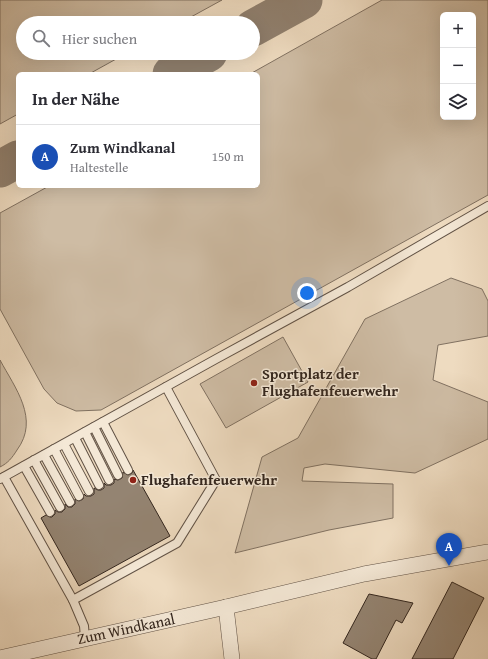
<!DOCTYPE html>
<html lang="de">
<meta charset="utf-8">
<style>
body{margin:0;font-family:"Gentium Book Plus",serif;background:#f2f2f3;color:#2b2b33}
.controls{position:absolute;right:12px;top:12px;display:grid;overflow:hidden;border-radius:6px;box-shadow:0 4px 16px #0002}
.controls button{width:36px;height:36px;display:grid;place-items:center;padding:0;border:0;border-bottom:1px solid #e1e1e2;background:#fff;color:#2b2b33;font:20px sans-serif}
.you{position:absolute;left:307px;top:293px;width:14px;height:14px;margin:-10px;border:3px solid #fff;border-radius:50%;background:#1a73e8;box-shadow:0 0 0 6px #1a73e833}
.badge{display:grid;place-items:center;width:26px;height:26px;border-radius:50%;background:#8f2418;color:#fff;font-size:13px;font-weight:700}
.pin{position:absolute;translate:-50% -33px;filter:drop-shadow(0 1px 2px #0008)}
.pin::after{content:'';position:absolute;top:21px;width:14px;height:12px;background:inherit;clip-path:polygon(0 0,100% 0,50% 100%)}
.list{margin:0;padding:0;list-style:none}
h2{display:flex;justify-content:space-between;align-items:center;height:52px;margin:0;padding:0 16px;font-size:17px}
h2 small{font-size:13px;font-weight:400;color:#7c7c81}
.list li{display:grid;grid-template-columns:26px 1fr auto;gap:12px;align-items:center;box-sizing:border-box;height:64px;padding:0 16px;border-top:1px solid #e1e1e2}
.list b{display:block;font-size:15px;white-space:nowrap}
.list p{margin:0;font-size:13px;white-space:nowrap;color:#7c7c81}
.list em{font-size:13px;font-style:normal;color:#7c7c81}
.icon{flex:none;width:22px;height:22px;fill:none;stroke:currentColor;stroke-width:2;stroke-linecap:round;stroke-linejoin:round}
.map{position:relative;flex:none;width:488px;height:659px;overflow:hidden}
.search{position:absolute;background:#fff;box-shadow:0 4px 16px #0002;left:16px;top:16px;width:244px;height:44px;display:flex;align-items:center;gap:10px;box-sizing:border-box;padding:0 14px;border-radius:22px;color:#7c7c81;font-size:15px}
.panel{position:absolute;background:#fff;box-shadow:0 4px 16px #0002;left:16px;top:72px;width:244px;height:116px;border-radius:6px}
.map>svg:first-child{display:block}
.green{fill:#cebca4;stroke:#807161;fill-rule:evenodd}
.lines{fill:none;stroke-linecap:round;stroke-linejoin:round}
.taxiway{stroke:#90806f;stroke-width:37}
.building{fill:#948472;stroke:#33261e}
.lane-casing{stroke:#625346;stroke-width:10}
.street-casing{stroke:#625346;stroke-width:16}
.lane{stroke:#f4e8d6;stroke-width:8}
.street{stroke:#f4e8d6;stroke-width:15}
.poi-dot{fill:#8f2418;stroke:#f4e8d6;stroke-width:1.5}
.labels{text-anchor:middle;stroke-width:3;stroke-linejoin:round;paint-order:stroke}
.poi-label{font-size:15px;font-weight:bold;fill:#33261e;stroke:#f4e8d6;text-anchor:start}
.street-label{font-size:15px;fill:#33261e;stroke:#f4e8d6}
</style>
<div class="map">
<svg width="488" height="659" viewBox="0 0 488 659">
<rect width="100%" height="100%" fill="#eedbc0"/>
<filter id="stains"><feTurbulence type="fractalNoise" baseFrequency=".005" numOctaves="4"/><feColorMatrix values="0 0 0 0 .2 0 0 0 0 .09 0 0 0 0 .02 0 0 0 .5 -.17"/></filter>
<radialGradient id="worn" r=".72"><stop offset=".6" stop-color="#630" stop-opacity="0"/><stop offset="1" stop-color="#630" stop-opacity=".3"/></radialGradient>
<g class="green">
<path d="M0,0H222L180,23H23V53H127L89,74H18V114L0,124Z"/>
<path d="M382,0H488V195L101,410L76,411L57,403L44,389L0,309V213L49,186H258V74H250ZM443,15H473V117H443Z"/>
<path d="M451,278L482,289L488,301V336L438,345L433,380L488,402V439L415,473L325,464L304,468L302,481L393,484V518L329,530L235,553L262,457L298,438L365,319Z"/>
<path d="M283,337L308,382L226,428L200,384Z"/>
<path d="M0,360C15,388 40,419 17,450C12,458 8,463 0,467Z"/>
</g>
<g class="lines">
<g class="taxiway">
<path d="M253,28L304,0"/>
<path d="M171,74L209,53"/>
<path d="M0,169L18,159"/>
</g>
</g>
<g class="building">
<path d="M133,470L170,536L79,586L41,518L46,515L50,517H52L55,514V510L58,512H62L65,509V504L68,507H72L75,504V499L79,501L83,499L84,494L86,496H91L94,494V488L98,490H101L104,488V483L106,485H111L114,483V479L118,480L122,478L123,472L128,475L132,473Z"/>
<path d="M452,582L484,598L453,659H412Z"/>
<path d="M369,594L413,603L402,623L396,620L376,659H372L343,643Z"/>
</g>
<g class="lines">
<g class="lane-casing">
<g id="lane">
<path d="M103,422L128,470"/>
<path d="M94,427L118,475"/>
<path d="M85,432L109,480"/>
<path d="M75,438L99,485"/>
<path d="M64,444L89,491"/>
<path d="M54,449L79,496"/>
<path d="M44,455L70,502"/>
<path d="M34,460L60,507"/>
<path d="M24,466L50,512"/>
<path d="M4,477L73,600L177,543L216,480L166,387"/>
<path d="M0,479L216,359L348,287L488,206"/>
<path d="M73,600L84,626L85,638"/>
</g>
</g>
<g class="street-casing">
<g id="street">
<path d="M226,607L232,659"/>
<path d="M0,658L226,607L364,574L488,552"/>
</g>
</g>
<use href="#lane" class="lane"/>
<use href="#street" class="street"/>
</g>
<g class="poi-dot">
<circle cx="254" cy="383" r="4"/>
<circle cx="133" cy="480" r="4"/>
</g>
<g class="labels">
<g class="poi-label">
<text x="262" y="379">Sportplatz der<tspan x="262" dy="17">Flughafenfeuerwehr</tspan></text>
<text x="141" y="485">Flughafenfeuerwehr</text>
</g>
<g class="street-label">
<text transform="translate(126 629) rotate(-12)" y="5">Zum Windkanal</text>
</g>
</g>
<rect width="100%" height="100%" filter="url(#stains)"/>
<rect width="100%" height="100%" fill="url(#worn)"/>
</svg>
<div class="controls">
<button>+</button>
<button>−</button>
<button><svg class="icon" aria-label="layers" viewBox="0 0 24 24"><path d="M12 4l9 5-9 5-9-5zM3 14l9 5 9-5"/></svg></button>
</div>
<div class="you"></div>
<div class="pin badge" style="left:449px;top:566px;background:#1a4fb4">A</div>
<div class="search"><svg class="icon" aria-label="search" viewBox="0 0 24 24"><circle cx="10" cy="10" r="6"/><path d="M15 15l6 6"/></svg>Hier suchen</div>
<section class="panel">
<h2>In der Nähe<small></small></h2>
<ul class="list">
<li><span class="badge" style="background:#1a4fb4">A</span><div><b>Zum Windkanal</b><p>Haltestelle</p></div><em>150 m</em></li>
</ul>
</section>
</div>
